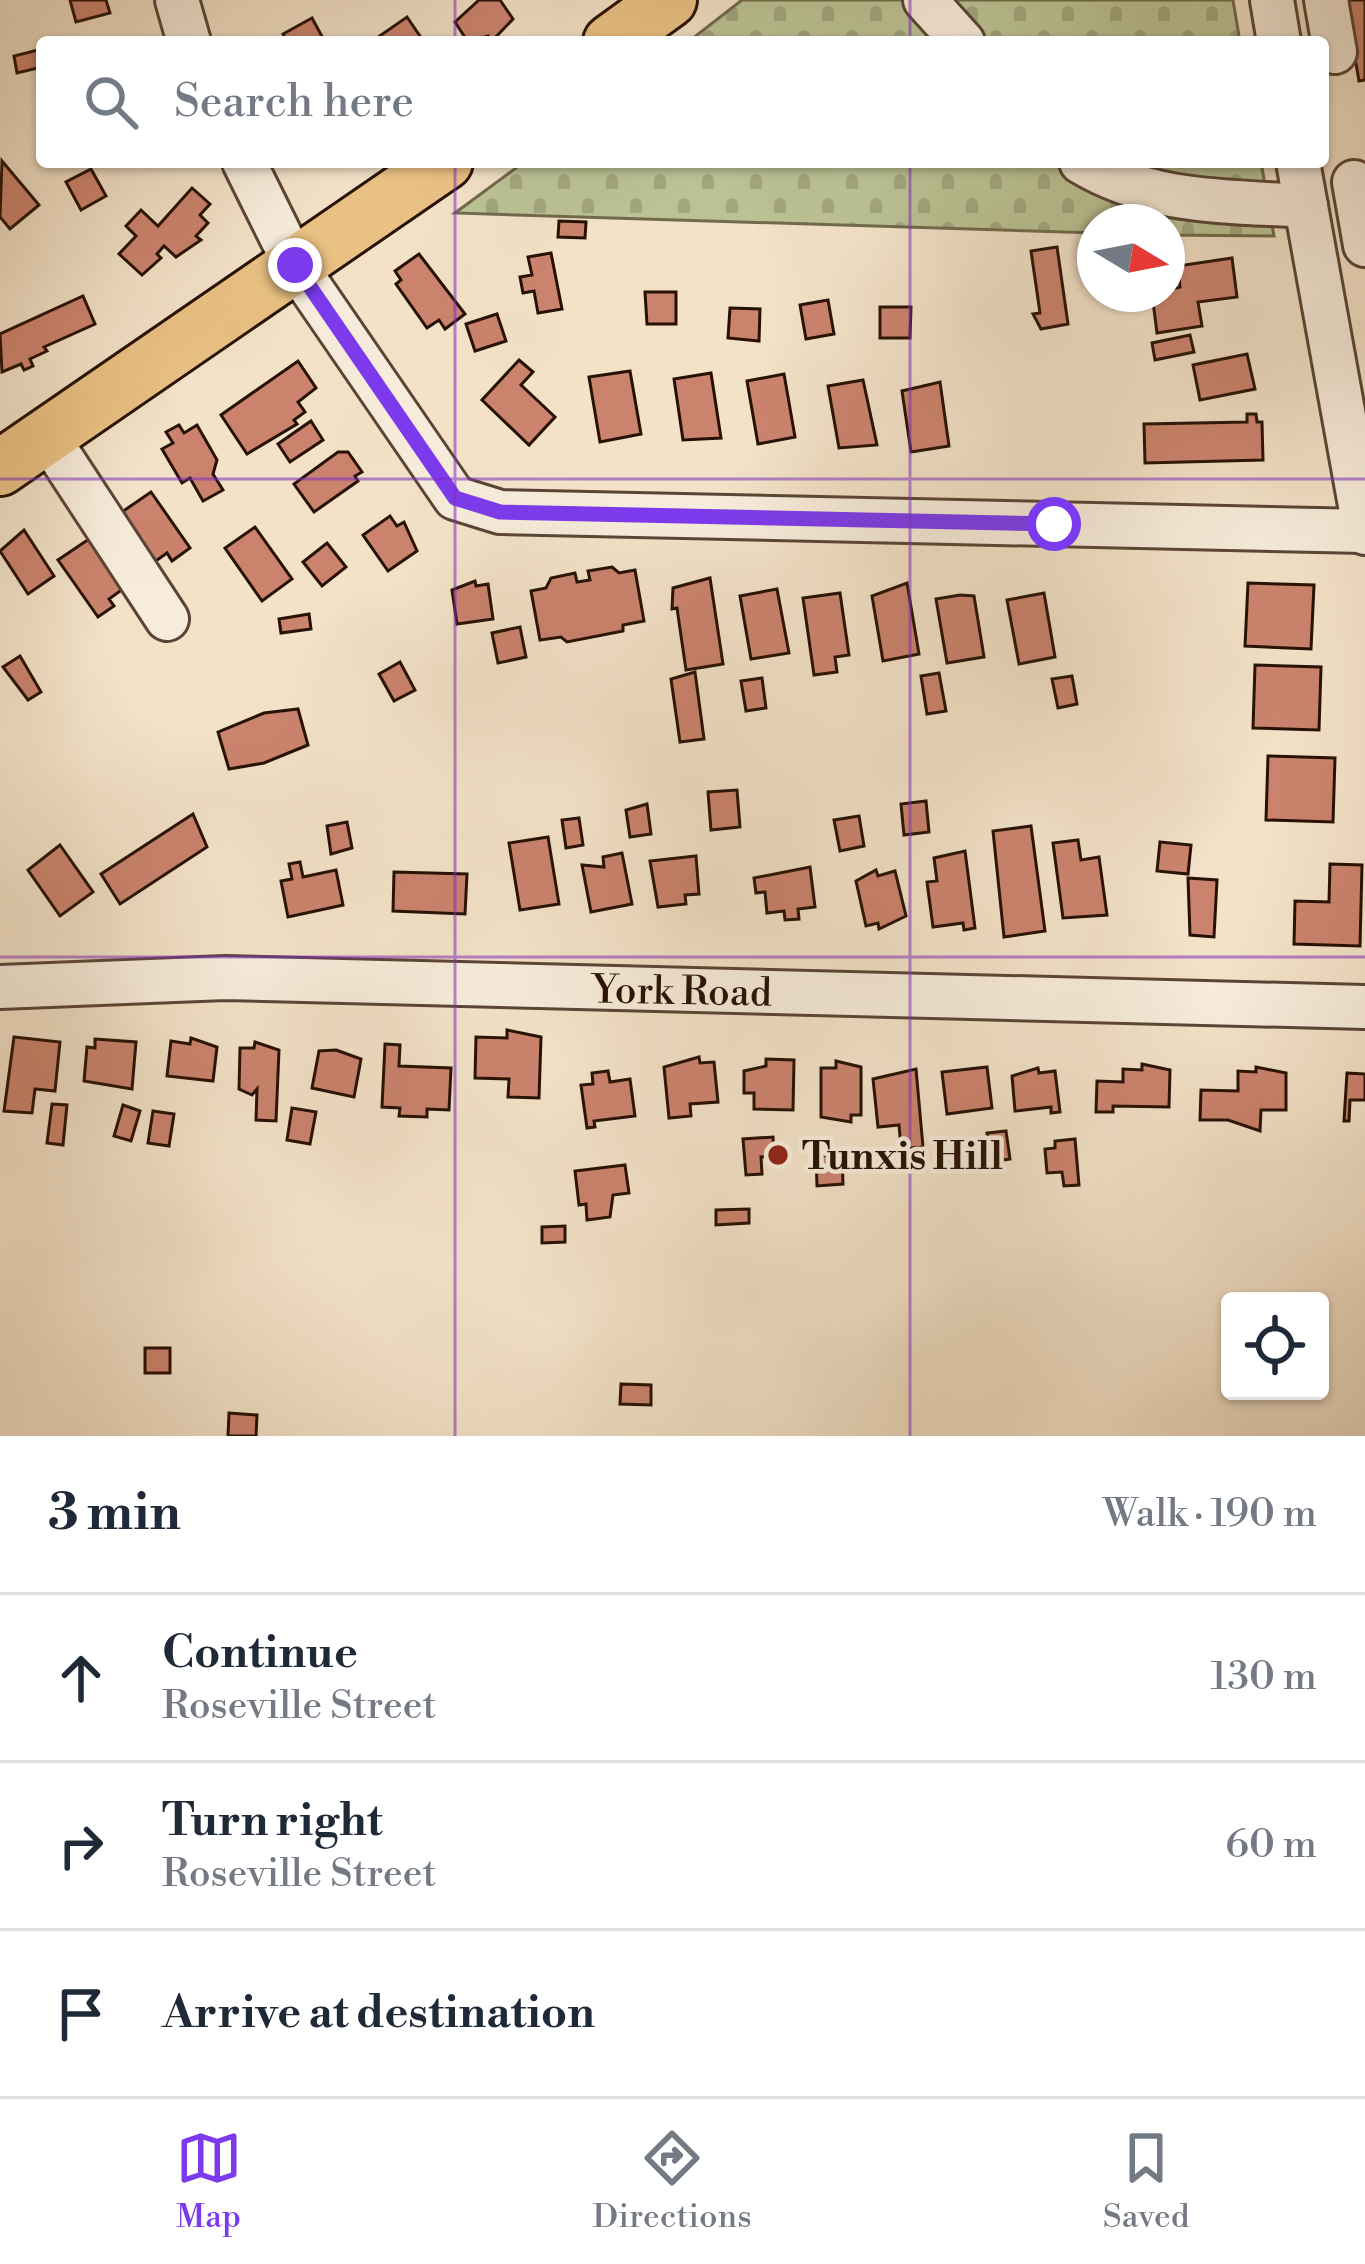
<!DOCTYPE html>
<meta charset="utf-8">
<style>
body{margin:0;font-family:"Libre Bodoni",serif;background:#f6f6f7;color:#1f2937}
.controls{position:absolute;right:36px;bottom:36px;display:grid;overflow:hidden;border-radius:12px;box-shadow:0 3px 9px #0004}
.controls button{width:108px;height:108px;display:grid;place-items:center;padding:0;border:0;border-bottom:3px solid #e0e1e3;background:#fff;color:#1f2937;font:60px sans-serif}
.compass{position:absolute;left:1077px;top:204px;width:108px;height:108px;border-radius:50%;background:#fff;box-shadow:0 3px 9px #0004;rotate:100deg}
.stop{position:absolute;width:36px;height:36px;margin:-27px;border:9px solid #7c3aed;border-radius:50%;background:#fff}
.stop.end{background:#7c3aed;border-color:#fff;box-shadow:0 3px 12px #0008}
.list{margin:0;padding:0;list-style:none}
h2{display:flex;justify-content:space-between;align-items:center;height:156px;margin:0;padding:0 48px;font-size:51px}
h2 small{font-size:39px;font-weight:400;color:#747a83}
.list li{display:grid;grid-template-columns:78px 1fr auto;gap:36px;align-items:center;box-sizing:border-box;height:168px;padding:0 48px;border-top:3px solid #e0e1e3}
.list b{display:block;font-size:45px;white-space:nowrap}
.list p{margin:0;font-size:39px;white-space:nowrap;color:#747a83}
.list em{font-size:39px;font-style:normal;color:#747a83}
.icon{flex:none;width:66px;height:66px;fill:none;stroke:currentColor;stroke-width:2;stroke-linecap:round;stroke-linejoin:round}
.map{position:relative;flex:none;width:1365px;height:1436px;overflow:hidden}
.search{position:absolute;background:#fff;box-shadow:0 3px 9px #0004;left:36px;right:36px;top:36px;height:132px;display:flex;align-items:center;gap:30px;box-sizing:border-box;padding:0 42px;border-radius:12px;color:#747a83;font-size:45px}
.sheet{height:660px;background:#fff}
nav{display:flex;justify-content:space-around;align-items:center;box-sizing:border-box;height:168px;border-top:3px solid #e0e1e3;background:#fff;font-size:33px;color:#747a83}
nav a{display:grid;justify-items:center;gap:6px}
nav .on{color:#7c3aed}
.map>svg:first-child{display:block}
.cemetery{fill:url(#cemetery-stones);stroke:#716a4c;stroke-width:3}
.building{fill:#cb836e;stroke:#271104;stroke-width:3}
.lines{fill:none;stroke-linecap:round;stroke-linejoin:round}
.minor-casing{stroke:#5a4535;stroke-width:48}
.major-casing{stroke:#271104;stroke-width:60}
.minor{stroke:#f7ecdb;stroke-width:42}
.major{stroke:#eac184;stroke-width:54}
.route{stroke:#7c3aed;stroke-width:15}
.grid{fill:none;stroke:#7b2cbf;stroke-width:3;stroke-opacity:0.55}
.poi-dot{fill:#8f2418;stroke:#f7ecdb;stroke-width:4.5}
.labels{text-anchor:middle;stroke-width:9;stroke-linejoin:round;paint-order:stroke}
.street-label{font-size:39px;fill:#271104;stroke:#f7ecdb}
.poi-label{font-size:39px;font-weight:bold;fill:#271104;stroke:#f7ecdb;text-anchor:start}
</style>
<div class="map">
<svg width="1365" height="1436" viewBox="0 0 1365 1436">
<defs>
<pattern id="cemetery-stones" width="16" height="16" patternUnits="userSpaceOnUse" patternTransform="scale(3)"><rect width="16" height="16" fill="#bbc395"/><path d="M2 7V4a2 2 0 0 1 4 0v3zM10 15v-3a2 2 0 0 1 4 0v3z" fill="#a1a67f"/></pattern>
</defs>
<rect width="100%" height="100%" fill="#f3e2c8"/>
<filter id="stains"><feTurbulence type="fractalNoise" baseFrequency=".00167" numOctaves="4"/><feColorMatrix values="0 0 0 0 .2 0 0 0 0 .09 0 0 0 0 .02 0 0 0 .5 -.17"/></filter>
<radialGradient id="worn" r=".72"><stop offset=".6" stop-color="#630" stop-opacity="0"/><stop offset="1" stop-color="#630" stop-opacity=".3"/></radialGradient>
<g class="cemetery">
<path d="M742,0H1233L1240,42H688Z"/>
<path d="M524,162H1261L1274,236L1167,235V222H1095V233L455,213Z"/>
</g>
<g class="building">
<path d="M70,0H106L110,13L76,22Z"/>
<path d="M479,0H500L513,19L492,41L488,36L468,42L455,22Z"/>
<path d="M1345,0H1365V80L1359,81Z"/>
<path d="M407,17L424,42H371Z"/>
<path d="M312,18L325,42H287L283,34Z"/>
<path d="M42,49V67L17,73L14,56Z"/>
<path d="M2,161L39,205L10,229L0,217Z"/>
<path d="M91,169L106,196L81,210L66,182Z"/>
<path d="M192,188L210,204L200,215L208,223L196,236L201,240L176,257L164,246L157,254L161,258L142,275L119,254L136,236L126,226L141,210L158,226Z"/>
<path d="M559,221L586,222L585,238L558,237Z"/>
<path d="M1057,247L1068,324L1041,329L1033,314L1040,313L1031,251Z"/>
<path d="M551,253L562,309L538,313L534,291L523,293L520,277L532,275L528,257Z"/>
<path d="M419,254L465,314L445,329L439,320L427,328L396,284L401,280L395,271Z"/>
<path d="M1232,258L1237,297L1198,302L1202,326L1157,333L1152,294L1180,287L1178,266Z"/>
<path d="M645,292H676V324H647Z"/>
<path d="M83,296L95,324L44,347L47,351L30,359L33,366L24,370L21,364L2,372L0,334Z"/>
<path d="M828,300L834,334L806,339L800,305Z"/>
<path d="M880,307H911L910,338H880Z"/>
<path d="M730,308L760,309L759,341L728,338Z"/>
<path d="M497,314L506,341L475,351L466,324Z"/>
<path d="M1190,335L1194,352L1155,360L1152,343Z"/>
<path d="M1247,354L1255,389L1200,400L1193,365Z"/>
<path d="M519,360L533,372L521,385L555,417L529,445L482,400Z"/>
<path d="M298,361L316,388L298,402L305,412L294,420L297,424L247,454L221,415Z"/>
<path d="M630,371L641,434L600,442L589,377Z"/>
<path d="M711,373L721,438L683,440L674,379Z"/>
<path d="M784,374L795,437L758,444L747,381Z"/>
<path d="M863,380L877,445L839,448L828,386Z"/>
<path d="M940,382L949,446L911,452L902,391Z"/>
<path d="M1247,414H1256L1257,422H1262L1263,460L1145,463L1144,424L1247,422Z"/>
<path d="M311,421L323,440L290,462L278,444Z"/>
<path d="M179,425L184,433L197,425L217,460L213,474L223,490L203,501L190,478L182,483L162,449L173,443L166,432Z"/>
<path d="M338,452H348L362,472L355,476L358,481L314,512L294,484Z"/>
<path d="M151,492L190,548L172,561L167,553L153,563L119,514Z"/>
<path d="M390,516L397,526L404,522L417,551L388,571L363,535Z"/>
<path d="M255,527L292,579L262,601L225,548Z"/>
<path d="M24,530L54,576L28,594L0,551Z"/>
<path d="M89,539L123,589L109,599L114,606L98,617L58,560Z"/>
<path d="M327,543L346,567L322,586L303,562Z"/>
<path d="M612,567L619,573L635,570L644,621L623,625V631L567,642L561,637L540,640L531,591L546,588L551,578L575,573L577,582L590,580L588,571Z"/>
<path d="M710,578L723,664L686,670L677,608L672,609L673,588Z"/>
<path d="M475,581L476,586L488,584L493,619L457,624L452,590Z"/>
<path d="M907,583L919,654L883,661L872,596Z"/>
<path d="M1248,583L1314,585L1311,649L1245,646Z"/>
<path d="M777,589L789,653L751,659L740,596Z"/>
<path d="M840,593L849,655L835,657L837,672L814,675L803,598Z"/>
<path d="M1044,593L1055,657L1019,664L1007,600Z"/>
<path d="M960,595L974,596L984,657L947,663L936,599Z"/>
<path d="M309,614L311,629L281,633L279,619Z"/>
<path d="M520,627L526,657L498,663L492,633Z"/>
<path d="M20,656L41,692L28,700L3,667Z"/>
<path d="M400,662L415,690L394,701L379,674Z"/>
<path d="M1255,665L1321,667L1319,730L1253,728Z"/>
<path d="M695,672L704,739L680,742L671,679Z"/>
<path d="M939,673L946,711L927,714L921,676Z"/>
<path d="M1072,676L1077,704L1058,708L1052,679Z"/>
<path d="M762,678L766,708L746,711L741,681Z"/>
<path d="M298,709L308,745L264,763L229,769L218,732L264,713Z"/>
<path d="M1268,756L1335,758L1333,822L1266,820Z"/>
<path d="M737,790L740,827L711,830L708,792Z"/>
<path d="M926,801L929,832L904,835L901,804Z"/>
<path d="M647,804L651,834L630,837L626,810Z"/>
<path d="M193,814L207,847L120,904L101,874Z"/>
<path d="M859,816L864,846L840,851L834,820Z"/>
<path d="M579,818L583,845L566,848L562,820Z"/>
<path d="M347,822L352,848L331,854L327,826Z"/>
<path d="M1031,826L1045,931L1004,937L993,831Z"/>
<path d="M548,837L559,904L520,910L509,843Z"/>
<path d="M1078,840L1081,860L1099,857L1107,915L1063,918L1053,843Z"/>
<path d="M1160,842L1191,845L1188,874L1157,871Z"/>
<path d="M60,845L93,892L60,916L28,870Z"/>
<path d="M965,851L975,928L964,930L963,923L933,927L927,882L937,881L934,858Z"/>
<path d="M622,853L632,904L591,912L582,865L604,867L603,857Z"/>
<path d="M696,856L699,894L685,895L686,904L658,907L650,861Z"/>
<path d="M300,862L303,877L336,870L343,905L288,917L281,881L292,879L289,864Z"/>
<path d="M1330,864L1362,865L1360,946L1294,944L1295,901L1329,902Z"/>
<path d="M810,867L815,907L798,909L799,919L785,920L784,911L767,913L765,892L756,893L754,878Z"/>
<path d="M876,870L878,876L895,871L906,916L879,929L878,923L866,926L856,881Z"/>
<path d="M394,872L467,874L465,914L393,911Z"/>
<path d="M1188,878L1217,880L1214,937L1190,935Z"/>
<path d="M507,1030L541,1037L539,1098L508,1097L509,1079L475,1078L476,1037L507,1038Z"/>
<path d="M14,1037L60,1042L55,1091L35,1089L32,1113L4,1111Z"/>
<path d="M191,1038L217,1047L213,1081L167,1076L171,1041L190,1044Z"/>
<path d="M95,1039L136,1042L132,1089L84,1081L87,1047L95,1048Z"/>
<path d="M255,1042L279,1050L276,1121L256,1120L257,1089L252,1095L239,1089L240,1048H254Z"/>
<path d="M385,1044L400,1045L399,1066L451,1068L449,1110L427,1109V1117L399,1116L400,1108L382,1107Z"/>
<path d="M336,1050L361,1059L354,1097L312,1088L319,1051Z"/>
<path d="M699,1057L700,1063L714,1062L718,1102L690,1104L691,1116L669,1118L664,1067Z"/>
<path d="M766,1059L794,1060L793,1110L754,1109V1093H744V1071L766,1066Z"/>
<path d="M836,1061L861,1067V1115H851V1122L821,1117V1068H836Z"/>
<path d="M1142,1064L1170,1070L1169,1107L1113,1106V1112H1096L1097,1081L1123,1082V1069L1142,1070Z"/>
<path d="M987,1067L992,1108L947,1114L942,1072Z"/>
<path d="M1256,1067L1286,1073V1110H1261L1260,1131L1228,1120H1200L1201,1090L1238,1091V1071L1256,1072Z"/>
<path d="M1038,1068L1039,1073L1055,1071L1060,1112L1051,1113V1107L1015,1111L1012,1076Z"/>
<path d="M916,1069L923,1147L901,1149L899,1125L878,1127L873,1079Z"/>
<path d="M608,1071L610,1082L630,1079L635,1116L594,1121L595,1127L587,1128L581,1085L593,1084L592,1073Z"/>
<path d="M1347,1073L1365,1074V1100H1350L1349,1121H1344Z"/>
<path d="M52,1104L67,1105L63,1145L47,1143Z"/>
<path d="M123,1105L140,1111L131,1141L114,1136Z"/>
<path d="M292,1108L316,1112L310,1144L287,1140Z"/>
<path d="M153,1111L174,1114L169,1146L148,1143Z"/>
<path d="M1006,1131L1010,1159L991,1162L987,1133Z"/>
<path d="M773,1137L774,1156L761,1157L762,1174L746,1175L743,1139Z"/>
<path d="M1075,1139L1079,1185L1064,1186L1062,1172L1047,1173L1045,1149L1055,1148V1141Z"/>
<path d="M842,1155L843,1184L817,1186L816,1156Z"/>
<path d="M625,1165L629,1193L613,1195L610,1217L587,1220L586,1204L579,1205L575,1171Z"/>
<path d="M749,1209V1223L716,1225V1210Z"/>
<path d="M565,1226V1242L542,1243V1227Z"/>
<rect x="145" y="1348" width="25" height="25"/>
<path d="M621,1384L651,1385V1405L620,1404Z"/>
<path d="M229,1413L257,1415L256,1436H228Z"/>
</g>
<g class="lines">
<g class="minor-casing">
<g id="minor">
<path d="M177,0L189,42"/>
<path d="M925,0L963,42"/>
<path d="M1272,0L1279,42"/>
<path d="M1326,0L1335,52"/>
<path d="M244,162L295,265L455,498L500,512L1365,531"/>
<path d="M1081,162C1150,204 1227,201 1306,206"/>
<path d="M1298,162L1365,533"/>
<path d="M1354,182L1365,245"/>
<path d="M47,436L167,619"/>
<path d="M0,987L225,978L1365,1007"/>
</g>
</g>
<g class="major-casing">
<g id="major">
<path d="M611,42L669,0"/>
<path d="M0,468L445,162"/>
</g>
</g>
<use href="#minor" class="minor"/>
<use href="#major" class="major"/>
</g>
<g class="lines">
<path class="route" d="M295,265L455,498L500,512L1054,524"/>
</g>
<path class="grid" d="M455,0V42M910,0V42M455,162V1436M910,162V1436M0,479H1365M0,957H1365"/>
<circle class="poi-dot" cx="778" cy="1155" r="12"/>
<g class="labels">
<g class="street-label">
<text transform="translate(682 990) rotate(1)" y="14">York Road</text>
</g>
<g class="poi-label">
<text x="802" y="1169">Tunxis Hill</text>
</g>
</g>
<rect width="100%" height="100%" filter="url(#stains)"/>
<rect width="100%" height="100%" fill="url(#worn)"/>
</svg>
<div class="controls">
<button><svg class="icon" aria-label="locate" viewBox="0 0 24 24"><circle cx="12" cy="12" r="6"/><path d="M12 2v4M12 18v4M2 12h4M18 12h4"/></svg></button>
</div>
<svg class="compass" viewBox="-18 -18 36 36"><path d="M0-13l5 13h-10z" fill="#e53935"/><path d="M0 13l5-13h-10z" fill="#747a83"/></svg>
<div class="stop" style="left:1054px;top:524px"></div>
<div class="stop end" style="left:295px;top:265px"></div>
<div class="search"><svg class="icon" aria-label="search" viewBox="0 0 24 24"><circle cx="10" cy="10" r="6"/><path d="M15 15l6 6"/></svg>Search here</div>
</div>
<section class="sheet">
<h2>3 min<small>Walk · 190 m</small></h2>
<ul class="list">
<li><svg class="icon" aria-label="ahead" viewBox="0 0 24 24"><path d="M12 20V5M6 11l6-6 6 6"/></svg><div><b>Continue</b><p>Roseville Street</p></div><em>130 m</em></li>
<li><svg class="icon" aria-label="right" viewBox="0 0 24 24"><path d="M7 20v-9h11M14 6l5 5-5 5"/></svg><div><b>Turn right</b><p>Roseville Street</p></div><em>60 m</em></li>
<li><svg class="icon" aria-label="arrive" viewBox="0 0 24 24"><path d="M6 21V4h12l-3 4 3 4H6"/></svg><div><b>Arrive at destination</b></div></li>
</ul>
</section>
<nav>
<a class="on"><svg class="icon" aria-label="map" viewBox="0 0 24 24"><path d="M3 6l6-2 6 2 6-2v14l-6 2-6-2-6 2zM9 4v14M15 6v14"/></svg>Map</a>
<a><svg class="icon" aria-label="directions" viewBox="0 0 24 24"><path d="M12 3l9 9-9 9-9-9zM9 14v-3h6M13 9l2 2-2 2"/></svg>Directions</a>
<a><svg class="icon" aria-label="saved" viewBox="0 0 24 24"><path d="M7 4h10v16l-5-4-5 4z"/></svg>Saved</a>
</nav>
